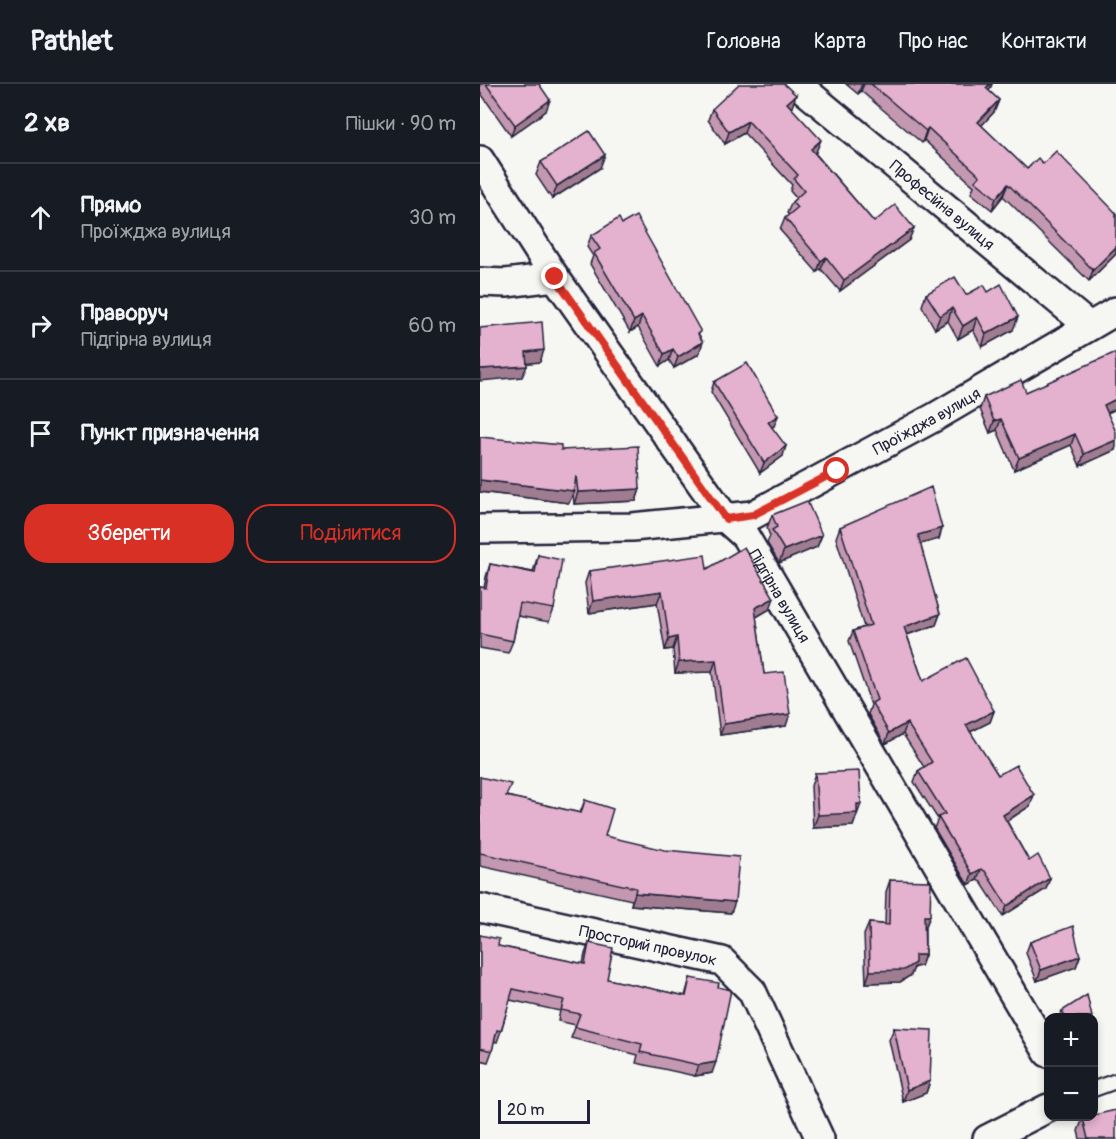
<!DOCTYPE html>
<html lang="uk">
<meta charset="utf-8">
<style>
body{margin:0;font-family:Pangolin,sans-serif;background:#20242c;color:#f1f3f6}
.controls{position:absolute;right:18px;bottom:18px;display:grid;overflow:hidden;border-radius:12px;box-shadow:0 3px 9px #0003}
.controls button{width:54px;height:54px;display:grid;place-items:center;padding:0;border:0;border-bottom:2px solid #363941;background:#171b24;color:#f1f3f6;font:30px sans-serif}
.scale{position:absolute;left:18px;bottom:15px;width:92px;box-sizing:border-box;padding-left:6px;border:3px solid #22223b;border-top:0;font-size:16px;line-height:21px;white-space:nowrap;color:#22223b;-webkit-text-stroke:4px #f6f6f2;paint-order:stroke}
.stop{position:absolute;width:18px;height:18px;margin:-14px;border:4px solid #d93025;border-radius:50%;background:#fff}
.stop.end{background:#d93025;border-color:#fff;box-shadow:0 2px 6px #0008}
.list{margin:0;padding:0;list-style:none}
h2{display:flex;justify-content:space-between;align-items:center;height:78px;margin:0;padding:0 24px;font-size:26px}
h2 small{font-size:20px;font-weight:400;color:#9ea1a6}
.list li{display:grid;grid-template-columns:39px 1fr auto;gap:18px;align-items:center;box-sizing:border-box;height:108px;padding:0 24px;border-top:2px solid #363941}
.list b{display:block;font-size:22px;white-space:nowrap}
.list p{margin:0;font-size:20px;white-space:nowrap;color:#9ea1a6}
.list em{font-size:20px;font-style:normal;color:#9ea1a6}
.actions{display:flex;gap:12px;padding:18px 24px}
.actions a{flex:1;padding:14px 0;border:2px solid #d93025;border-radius:24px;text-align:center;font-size:21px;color:#d93025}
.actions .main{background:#d93025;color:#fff}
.icon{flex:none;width:33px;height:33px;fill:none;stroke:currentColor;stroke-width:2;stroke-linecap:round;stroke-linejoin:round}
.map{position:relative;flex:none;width:636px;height:1055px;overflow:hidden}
header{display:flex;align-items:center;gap:36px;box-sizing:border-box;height:84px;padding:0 30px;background:#171b24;border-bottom:2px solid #363941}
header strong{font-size:28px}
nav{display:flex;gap:33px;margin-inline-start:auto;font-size:21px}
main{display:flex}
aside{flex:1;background:#171b24}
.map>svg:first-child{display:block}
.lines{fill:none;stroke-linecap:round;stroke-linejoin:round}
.lane-casing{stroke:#22223b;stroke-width:18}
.street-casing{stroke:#22223b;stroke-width:32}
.lane{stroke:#f6f6f2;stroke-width:14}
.street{stroke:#f6f6f2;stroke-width:27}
.wall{fill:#c498b1;stroke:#22223b;stroke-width:1.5}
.shaded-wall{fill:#a07c90;stroke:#22223b;stroke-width:1.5}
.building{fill:#e4b1ce;stroke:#22223b;stroke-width:1.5}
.route{stroke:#d93025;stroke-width:8}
.labels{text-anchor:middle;stroke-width:4.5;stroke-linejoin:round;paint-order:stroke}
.street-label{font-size:16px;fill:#22223b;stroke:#f6f6f2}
</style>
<header>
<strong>Pathlet</strong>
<nav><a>Головна</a><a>Карта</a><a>Про нас</a><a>Контакти</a></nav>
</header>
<main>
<aside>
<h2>2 хв<small>Пішки · 90 m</small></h2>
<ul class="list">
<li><svg class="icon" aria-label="ahead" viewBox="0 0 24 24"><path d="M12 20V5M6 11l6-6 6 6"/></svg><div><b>Прямо</b><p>Проїжджа вулиця</p></div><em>30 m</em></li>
<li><svg class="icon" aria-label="right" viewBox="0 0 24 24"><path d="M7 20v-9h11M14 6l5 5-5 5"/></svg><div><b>Праворуч</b><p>Підгірна вулиця</p></div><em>60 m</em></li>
<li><svg class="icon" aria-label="arrive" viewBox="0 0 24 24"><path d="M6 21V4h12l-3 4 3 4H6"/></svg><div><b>Пункт призначення</b></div></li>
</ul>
<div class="actions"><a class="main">Зберегти</a><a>Поділитися</a></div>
</aside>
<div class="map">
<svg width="636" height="1055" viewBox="0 0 636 1055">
<rect width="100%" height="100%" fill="#f6f6f2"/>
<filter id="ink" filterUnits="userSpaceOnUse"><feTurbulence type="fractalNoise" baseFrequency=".0167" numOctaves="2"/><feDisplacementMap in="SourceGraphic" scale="12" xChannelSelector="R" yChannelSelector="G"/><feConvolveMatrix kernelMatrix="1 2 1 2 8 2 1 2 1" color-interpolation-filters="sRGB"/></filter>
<g filter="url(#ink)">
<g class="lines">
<g class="lane-casing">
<path id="lane" d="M614,1005L636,997"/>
</g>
<g class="street-casing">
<g id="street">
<path id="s1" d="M317,0L609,242"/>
<path id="s2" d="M0,76L75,193L246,435L265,452L568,969"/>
<path d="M0,198L26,199L75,193"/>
<path id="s3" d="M0,445L152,443L273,431L455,333L636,227"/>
<path id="s4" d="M0,824L242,877L272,907L340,1055"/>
<path d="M507,1055L568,1024"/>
</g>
</g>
<use href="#lane" class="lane"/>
<use href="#street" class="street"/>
</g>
<g class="wall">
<path d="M0,0H59L66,27L31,52L0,8Z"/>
<path d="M366,0H512L509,7L519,16L514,28L501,41L547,85L563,80L636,129V170L609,197L523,112L512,126L491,109L494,102L444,56L442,59L381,7L378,10Z"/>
<path d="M312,23L311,24L336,68L335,69L394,138L429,156L360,207L341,185L337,188L300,146L305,134L309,131L307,129L312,118L316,114L310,107L312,101L264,49L245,60L228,36L232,25Z"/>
<path d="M61,78L120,84L72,115L56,91Z"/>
<path d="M111,152L220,252L219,270L194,284L189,276L180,282L158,243L150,248L110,180L113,172L107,163Z"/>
<path d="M508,208L533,246L502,263L493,246L478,255L468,237L455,245L442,222L446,210L486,211Z"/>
<path d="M636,273V325L627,329L635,366L600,382L591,361L534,386L517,346L510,349L500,325L504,313L546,308Z"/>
<path d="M234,298L294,342L292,343L303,372L280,389L231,308Z"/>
<path d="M0,353L81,366L160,405L156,417L94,420L93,410L89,419L0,408Z"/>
<path d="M292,431L342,451L337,463L299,479L287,459L290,452L287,444Z"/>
<path d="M360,443L462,444L459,455L440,460L460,530L456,541L427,551L443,597L514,627L510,638L490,648L518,691L550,722L527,737L549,777L570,794L566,805L523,832L501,798L497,796L488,801L454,744L458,735L434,698L438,687L444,683L423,650L405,660L388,630L391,621L369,557L373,547L384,543L356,454Z"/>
<path d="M58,471L74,525L69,538L38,532L33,557L28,569L0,564V503L4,504L6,493L10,480L53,488Z"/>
<path d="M227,485L290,525L276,533L284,590L306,642L240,651L232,588L195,589L193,565L185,566L177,519L109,529L105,499L109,487Z"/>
<path d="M335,689L376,733L373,742L333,744L331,702Z"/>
<path d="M0,693L26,712L100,729L105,716L125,752L251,829L151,821L152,816L0,782Z"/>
<path d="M410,796L450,832L445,844V871L441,882L434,883L431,891L420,898L386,899L384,851L389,839L405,840L406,808Z"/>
<path d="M0,851L18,862L103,880L105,870L109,859L127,895L205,912L210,894L238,903L232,989L215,992L156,979L158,971L91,954L96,941L78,937L80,927L30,916L21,947L17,958L14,957L12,967L8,978L0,976Z"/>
<path d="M550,858L600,872L596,883L557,897L546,869Z"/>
<path d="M582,927L612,933H579Z"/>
<path d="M414,944L450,997L446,1009L423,1018L409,956Z"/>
<path d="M603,1034L636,1055H600L598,1047Z"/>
</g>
<g class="shaded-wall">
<path d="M382,0H384L381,7L378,10Z"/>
<path d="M510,0H512L508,9L506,4Z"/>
<path d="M316,11L312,23L303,31L307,19Z"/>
<path d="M70,16L66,27L31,52L35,41Z"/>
<path d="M519,16L514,28L494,50L498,38Z"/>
<path d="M268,37L264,49L245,60L249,48Z"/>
<path d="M448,44L444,56L442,59L446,47Z"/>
<path d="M341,56L336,68L327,77L331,65Z"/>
<path d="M125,71L120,84L72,115L77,102Z"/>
<path d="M528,100L523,112L512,126L516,114Z"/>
<path d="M434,144L429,156L360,207L364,196Z"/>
<path d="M636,163V170L609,197L613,186Z"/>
<path d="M346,173L341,185L337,188L341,177Z"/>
<path d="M472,224L468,237L455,245L460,232Z"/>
<path d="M162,232L158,243L150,248L154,237Z"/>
<path d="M497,233L493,246L478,255L483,242Z"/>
<path d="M538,233L533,246L502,263L506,250Z"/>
<path d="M223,258L219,270L194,284L198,273Z"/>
<path d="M193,265L189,276L180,282L184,270Z"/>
<path d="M64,266L60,278L41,280L46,268Z"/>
<path d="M47,282L42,293L0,297V285Z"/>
<path d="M636,315V325L619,333L624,321Z"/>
<path d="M298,332L294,342L284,347L288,338Z"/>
<path d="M521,335L517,346L510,349L514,337Z"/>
<path d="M595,350L591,361L534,386L539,374Z"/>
<path d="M636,356V363L635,366L600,382L604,370Z"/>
<path d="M306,362L303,372L280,389L284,379Z"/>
<path d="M0,396L94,407L89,419L0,408Z"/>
<path d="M160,405L156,417L94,420L98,408Z"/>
<path d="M462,444L459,455L434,462L438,451Z"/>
<path d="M342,451L337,463L299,479L304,466Z"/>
<path d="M182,507L177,519L109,529L113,517Z"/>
<path d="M294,514L290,525L271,536L275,524Z"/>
<path d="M460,530L456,541L420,553L424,543Z"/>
<path d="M197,553L193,565L185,566L189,555Z"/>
<path d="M236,576L232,588L195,589L199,578Z"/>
<path d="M514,627L510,638L482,652L486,641Z"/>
<path d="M310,630L306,642L240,651L244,640Z"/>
<path d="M427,639L423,650L405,660L409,649Z"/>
<path d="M554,711L550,722L519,742L523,731Z"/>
<path d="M377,720H381L373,742L333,744L338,731Z"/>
<path d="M501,785L497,796L488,801L492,790Z"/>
<path d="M570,794L566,805L523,832L527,822Z"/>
<path d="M155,809L255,818L251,829L151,821Z"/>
<path d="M444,832H450L445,844H440Z"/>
<path d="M435,871H445L441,882L434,883L431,891L420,898L386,899L390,887Z"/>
<path d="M600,872L596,883L557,897L561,886Z"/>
<path d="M236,978L232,989L215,992L219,981Z"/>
<path d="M450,997L446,1009L423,1018L427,1006Z"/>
</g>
<g class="building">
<path d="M6,0H59L70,16L35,41Z"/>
<path d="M259,0H304L316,11L307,19L341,56L331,65L394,138L415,121L434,144L364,196L346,173L341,177L305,134L317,124L312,118L324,107L314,95L318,91L268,37L249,48L232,25Z"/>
<path d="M391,0H510L506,4L519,16L498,38L547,85L558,74L563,80L576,67L636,129V163L613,186L528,100L516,114L495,97L500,92L448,44L446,47Z"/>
<path d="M109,47L125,71L77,102L61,78Z"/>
<path d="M156,132L221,248L218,250L223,258L198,273L193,265L184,270L162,232L154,237L114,169L120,165L111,152L139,134L142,140Z"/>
<path d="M475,193L486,211L504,201L508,208L521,200L538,233L506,250L497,233L483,242L472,224L460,232L446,210Z"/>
<path d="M62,238L64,266L46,268L47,282L0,285V244Z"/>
<path d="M634,269L636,273V315L624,321L636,348V356L604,370L595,350L539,374L521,335L514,337L504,313L541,296L546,308Z"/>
<path d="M267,279L298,332L288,338L306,362L284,379L234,298Z"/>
<path d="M0,353L81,361V366L158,362L160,405L98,408L96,392L94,407L0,396Z"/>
<path d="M451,403L462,444L438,451L460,530L424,543L443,597L486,574L514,627L486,641L518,691L536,681L554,711L523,731L549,777L558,771L570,794L527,822L505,787L501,785L492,790L458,733L465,730L438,687L452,678L427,639L409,649L392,619L397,616L373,547L391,541L360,443Z"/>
<path d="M327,417L342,451L304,466L292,446L297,443L292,431Z"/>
<path d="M264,463L294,514L275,524L284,590L304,588L310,630L244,640L236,576L199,578L197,553L189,555L182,507L113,517L109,487L225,471L227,485Z"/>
<path d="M58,471L82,476L74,525L40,519L33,557L0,550V503L6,504L10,480L55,489Z"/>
<path d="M379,687L381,720H377V729L338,731L335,689Z"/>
<path d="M0,693L31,700L26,712L101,729L105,716L133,725L125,752L185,766L259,773L255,818L155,809L156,804L0,769Z"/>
<path d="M410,796L451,797L450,832H444L445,871H435V879L424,886L390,887L389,839L409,841Z"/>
<path d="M593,842L600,872L561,886L550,858Z"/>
<path d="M0,851L19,855L18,862L105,880L109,859L133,864L127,895L206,912L210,894L239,899L238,903L251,906L236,978L219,981L160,968L162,960L95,943L100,930L81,926L84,916L33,905L21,947L17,946L12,967L0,964Z"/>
<path d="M607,911L612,933H586L582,927Z"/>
<path d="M414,944L452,946L450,997L427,1006Z"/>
<path d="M636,1026V1055H608L603,1034L614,1032V1031Z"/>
</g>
</g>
<g class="lines" filter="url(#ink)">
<path class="route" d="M75,193L246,435L273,431L357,387"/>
</g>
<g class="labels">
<g class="street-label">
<text dy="6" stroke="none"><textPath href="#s1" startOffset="189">Професійна вулиця</textPath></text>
<text dy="6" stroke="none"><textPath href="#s3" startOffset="471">Проїжджа вулиця</textPath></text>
<text dy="6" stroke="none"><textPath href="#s2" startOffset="530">Підгірна вулиця</textPath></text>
<text dy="6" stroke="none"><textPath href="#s4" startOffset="172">Просторий провулок</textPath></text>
</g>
</g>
</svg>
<div class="controls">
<button>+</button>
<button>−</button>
</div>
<div class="scale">20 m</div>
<div class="stop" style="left:357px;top:387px"></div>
<div class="stop end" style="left:75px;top:193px"></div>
</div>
</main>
